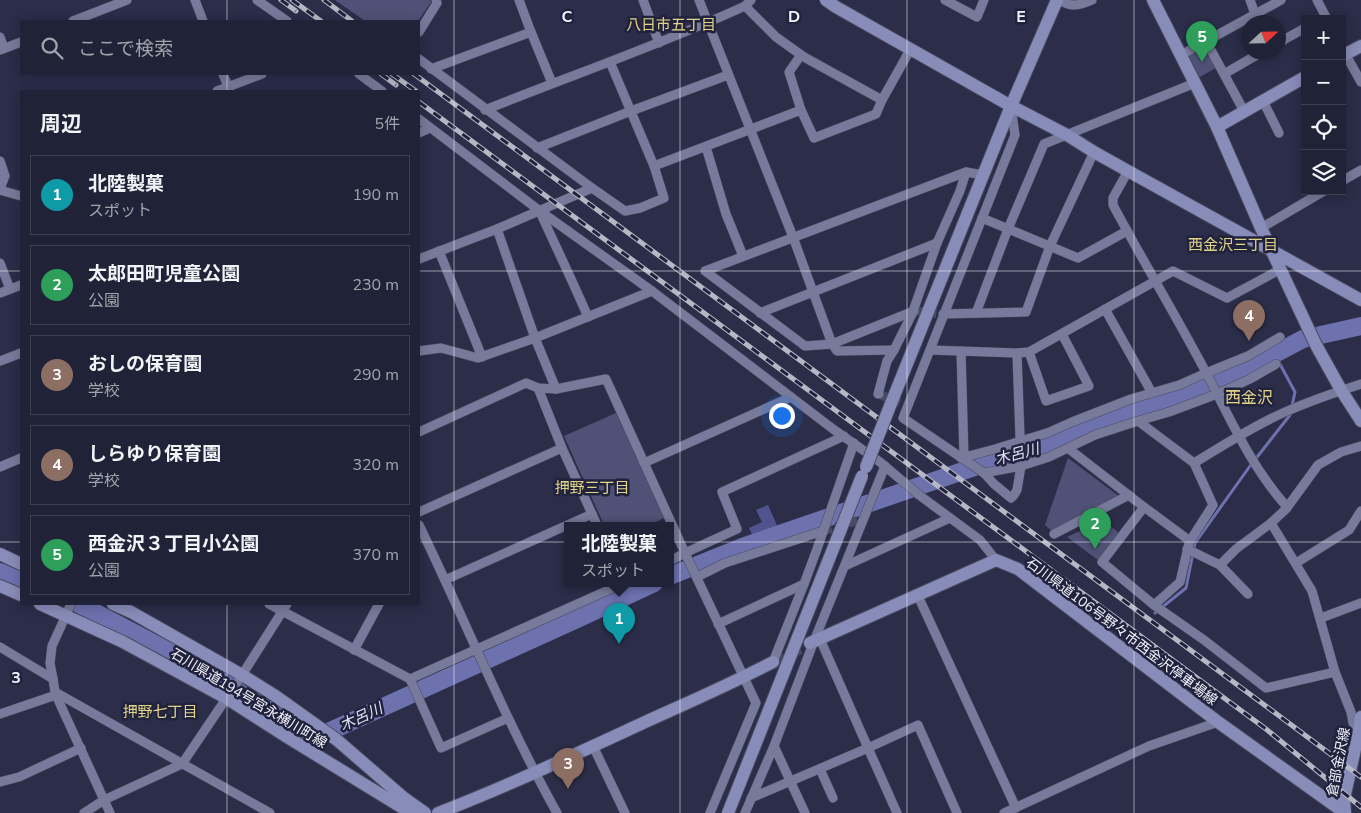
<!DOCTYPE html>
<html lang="ja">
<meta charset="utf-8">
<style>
body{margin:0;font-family:"Nunito Sans","Noto Sans JP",sans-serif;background:#282a3f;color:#f1f3f6}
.controls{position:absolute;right:15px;top:15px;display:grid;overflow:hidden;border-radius:0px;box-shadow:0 2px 12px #0003}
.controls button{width:45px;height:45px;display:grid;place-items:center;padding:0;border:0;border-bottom:1px solid #3d3f52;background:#202237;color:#f1f3f6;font:25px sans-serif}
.compass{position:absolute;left:1241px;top:15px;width:45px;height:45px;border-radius:50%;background:#202237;box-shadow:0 2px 12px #0003;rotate:68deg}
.you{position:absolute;left:781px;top:415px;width:18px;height:18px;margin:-12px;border:4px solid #fff;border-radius:50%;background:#1a73e8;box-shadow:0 0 0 8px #1a73e833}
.badge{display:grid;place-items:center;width:32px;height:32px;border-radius:50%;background:#cdb938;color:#fff;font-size:16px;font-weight:700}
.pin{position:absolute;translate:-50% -41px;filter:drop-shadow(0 1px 2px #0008)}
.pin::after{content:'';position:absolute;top:26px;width:18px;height:15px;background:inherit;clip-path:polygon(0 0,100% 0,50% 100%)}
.popup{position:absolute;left:564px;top:522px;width:110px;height:65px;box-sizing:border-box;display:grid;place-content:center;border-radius:0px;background:#202237;filter:drop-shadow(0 1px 4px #0005);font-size:16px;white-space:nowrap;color:#a2a4ad}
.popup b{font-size:19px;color:#f1f3f6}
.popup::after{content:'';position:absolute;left:50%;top:100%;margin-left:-10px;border:10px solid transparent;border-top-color:#202237}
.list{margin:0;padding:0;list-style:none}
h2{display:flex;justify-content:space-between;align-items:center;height:65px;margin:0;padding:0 20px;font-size:21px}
h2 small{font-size:16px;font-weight:400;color:#a2a4ad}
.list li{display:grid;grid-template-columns:32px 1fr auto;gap:15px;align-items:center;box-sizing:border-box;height:80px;margin:0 10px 10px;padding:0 10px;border:1px solid #3d3f52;border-radius:0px}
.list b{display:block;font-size:19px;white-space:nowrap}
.list p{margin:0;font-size:16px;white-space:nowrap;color:#a2a4ad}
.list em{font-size:16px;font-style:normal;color:#a2a4ad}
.icon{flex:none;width:28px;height:28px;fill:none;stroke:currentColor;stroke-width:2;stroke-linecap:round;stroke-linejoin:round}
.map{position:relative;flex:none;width:1361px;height:813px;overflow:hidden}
.search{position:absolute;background:#202237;box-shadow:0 2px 12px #0003;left:20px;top:20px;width:400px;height:55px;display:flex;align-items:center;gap:12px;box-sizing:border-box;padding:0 18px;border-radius:0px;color:#a2a4ad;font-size:19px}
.panel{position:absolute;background:#202237;box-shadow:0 2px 12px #0003;left:20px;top:90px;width:400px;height:515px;border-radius:0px}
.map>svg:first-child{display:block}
.green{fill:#4f5276}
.forest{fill:#50538d}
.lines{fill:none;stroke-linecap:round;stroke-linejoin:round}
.stream{stroke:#6d71ae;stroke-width:3}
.river{stroke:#6d71ae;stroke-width:18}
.street-tunnel{stroke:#494b64;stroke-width:9;stroke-dasharray:9 4.5;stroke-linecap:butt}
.secondary-tunnel{stroke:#494b64;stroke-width:12;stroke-dasharray:12 6;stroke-linecap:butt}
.street-casing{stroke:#4a4a5f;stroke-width:10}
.secondary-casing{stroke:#4a4a5f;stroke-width:14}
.street{stroke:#777a9a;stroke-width:9}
.secondary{stroke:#888cb8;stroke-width:12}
.rail-casing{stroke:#b6b7c5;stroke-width:5}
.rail{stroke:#21233e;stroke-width:3;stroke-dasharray:9;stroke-linecap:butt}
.secondary-bridge-casing{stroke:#4a4a5f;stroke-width:14;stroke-linecap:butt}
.secondary-bridge{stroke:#888cb8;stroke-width:12}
.grid{fill:none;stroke:#f3f4fc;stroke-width:1;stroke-opacity:0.55}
.labels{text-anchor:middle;stroke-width:5;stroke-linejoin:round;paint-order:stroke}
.street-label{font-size:14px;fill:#f3f4fc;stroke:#21233e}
.neighbourhood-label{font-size:15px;fill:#e1d486;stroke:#21233e}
.water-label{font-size:15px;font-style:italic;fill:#dfe1f4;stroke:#21233e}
.quarter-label{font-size:16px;fill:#e1d486;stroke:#21233e}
.grid-label{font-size:16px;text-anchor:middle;font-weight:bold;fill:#f3f4fc;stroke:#21233e;stroke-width:5;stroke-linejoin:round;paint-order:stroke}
</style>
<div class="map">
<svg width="1361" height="813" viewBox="0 0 1361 813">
<rect width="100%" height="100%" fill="#2b2d49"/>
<g class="green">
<path d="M335,0H430L431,2L418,21H365Z"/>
<path d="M1206,48L1216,68L1198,78L1188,56Z"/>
<path d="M616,413L664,518L650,525H604L564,436Z"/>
<path d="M1068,458L1120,497L1052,531L1045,525Z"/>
<path d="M1103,520L1119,533L1098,560L1067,537Z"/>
</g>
<path class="forest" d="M768,505L780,532L756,543L749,528L762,522L756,510Z"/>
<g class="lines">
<path class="stream" d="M1155,613L1186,588L1195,543L1250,466L1290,415L1295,392L1274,353"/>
<g class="river">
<path d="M0,572L21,581"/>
<path d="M670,576L742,547L992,461L1036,451L1136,409L1191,393L1250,367L1303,339L1361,326"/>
<path d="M79,604L212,674L246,697L315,738L577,619L654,583"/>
</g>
<g class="street-tunnel">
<path d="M914,311L943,314"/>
<path d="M879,394L906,406"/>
<path d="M823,531L863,519"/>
</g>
<path class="secondary-tunnel" d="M773,662L810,643"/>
<g class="street-casing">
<g id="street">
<path d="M195,0L203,21"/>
<path d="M257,0L287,21"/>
<path d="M643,0L659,43"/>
<path d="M699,0L793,237L832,344L837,351L894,350"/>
<path d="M751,0L745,6L776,37L804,57L882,100L910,50"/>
<path d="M945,0L977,17L984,0"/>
<path d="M1060,0C1071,8 1080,5 1092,0"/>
<path d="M1250,0L1255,14"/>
<path d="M1317,0L1327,19"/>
<path d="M73,21L127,0"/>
<path d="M419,32L437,3L436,0"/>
<path d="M531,32L552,83"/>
<path d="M0,37L4,48"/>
<path d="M1206,41L1244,111"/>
<path d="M1278,43L1305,28"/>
<path d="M1342,48L1361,82"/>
<path d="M0,50L21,42"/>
<path d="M801,55L789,72L801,110"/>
<path d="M1181,55L1281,0"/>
<path d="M419,59L592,188L497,229L419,259"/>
<path d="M610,62L654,166"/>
<path d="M431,69L531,32L519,0"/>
<path d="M223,74L230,91"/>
<path d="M359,74L382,91"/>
<path d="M1224,74L1262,52"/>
<path d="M217,91L262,74"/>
<path d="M1263,101L1279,133"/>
<path d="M1011,107L1015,135L903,418L984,473L1021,466L1049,457L1095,435L1138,421L1194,463L1213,505L1190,541L1144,507L1069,449"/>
<path d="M485,110C572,75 660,45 745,6"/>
<path d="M419,119L540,211L652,291L833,429L880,462L919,495L980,540L996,560"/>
<path d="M419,133L430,128"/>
<path d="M706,147L726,214L743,256"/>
<path d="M537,148L631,111L728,75"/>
<path d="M0,161L5,176L0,189"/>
<path d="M1128,171L1113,198V205C1144,263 1178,319 1209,378C1232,423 1253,469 1287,507"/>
<path d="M1342,181L1361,170"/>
<path d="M592,188L625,211L640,208L664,198L654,166L801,110L814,138L876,114L882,100"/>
<path d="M0,190L21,196"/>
<path d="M540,212C556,247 573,282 588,317"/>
<path d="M982,218L1078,258L1127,231"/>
<path d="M1261,228L1324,191"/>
<path d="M497,229L535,338L556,389"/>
<path d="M439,251L482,357"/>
<path d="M0,263L10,289"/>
<path d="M0,293L21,285"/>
<path d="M1105,309L1152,393"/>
<path d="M914,311L832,344L805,346L705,271L966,172L983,175"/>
<path d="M760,313L937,243"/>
<path d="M976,313L1008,229L1044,144L1195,83"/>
<path d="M943,314L1026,312L1050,246L1094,152"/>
<path d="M930,350L1017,353L1029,352L1173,271L1227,298L1281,269"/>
<path d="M419,351L441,348L478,358L535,338L652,291"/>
<path d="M961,351L964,457"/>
<path d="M1029,352L1046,401L1089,386L1062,334"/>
<path d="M0,361L21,353"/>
<path d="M538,388L562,448"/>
<path d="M879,394H878L887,361L894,350L912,314L937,243L960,191L966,172"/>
<path d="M1138,421L1169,412L1217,394L1250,379L1276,364"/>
<path d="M419,432L526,383L538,388L556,389L606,379L685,553L737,529L722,492L844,436"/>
<path d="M1361,446L1341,452L1318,465L1286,509L1271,523L1312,591L1335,672L1351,712L1353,723L1359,731L1361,730"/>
<path d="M961,458L995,449L1047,433L1072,422L1131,399L1179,385L1206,373L1248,356L1280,337"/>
<path d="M644,463L791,397"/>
<path d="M1194,463C1224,445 1253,426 1285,412C1310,401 1336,392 1361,384"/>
<path d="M0,467L21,458"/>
<path d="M984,473L994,484L1011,498L1014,495L1017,490L1021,466L1017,353"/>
<path d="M1144,507L1102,562L1154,605L1204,640L1266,688L1335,672"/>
<path d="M419,512L562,448L597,525"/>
<path d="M419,525C465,620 505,720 557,813"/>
<path d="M1054,534L1129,495"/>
<path d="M1187,549L1220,565L1236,549L1271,523"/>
<path d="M670,561L685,553L756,703L710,813"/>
<path d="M1296,563L1349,530L1361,511"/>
<path d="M1220,565L1248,594"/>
<path d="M845,566L950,518"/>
<path d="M697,577L725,563L823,531"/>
<path d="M445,580L592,514"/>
<path d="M918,596L1016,808"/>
<path d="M269,604L410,679L624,583"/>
<path d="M1154,605L1180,582L1189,543"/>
<path d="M1321,618L1361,603"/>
<path d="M718,624L804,584L817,549L854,443"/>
<path d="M820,639L868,748L918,725L957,813"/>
<path d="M0,647L53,679L55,692L270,813"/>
<path d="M354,650L379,604"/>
<path d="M773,662L804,584"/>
<path d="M53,679L50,663L52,646L71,604"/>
<path d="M410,679L441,748L508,718"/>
<path d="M55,693L110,813"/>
<path d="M0,714L56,695"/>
<path d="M593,746L625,813"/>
<path d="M774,746L814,641L885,466"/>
<path d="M820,769L833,798"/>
<path d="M0,782L19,777L81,748"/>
<path d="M751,798L868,748L897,813"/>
<path d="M84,813L104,800L182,764L242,675L287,604"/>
<path d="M745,813L774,746L805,813"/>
<path d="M1004,813L1149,746L1218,722"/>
</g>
</g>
<g class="secondary-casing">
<g id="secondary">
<path d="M826,0L836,7L1011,106L1067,135L1094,152L1128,171L1361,300"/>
<path d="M1153,0L1217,127L1261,228L1316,345L1341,390L1361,421"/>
<path d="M1342,56L1361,46"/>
<path d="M1217,127L1305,77"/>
<path d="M890,406L1011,106L1057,0"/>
<path d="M0,554L21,564"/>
<path d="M0,586L21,595"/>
<path d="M40,604L123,642L226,698L287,737L411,813"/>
<path d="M113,604L131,612L242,675L274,695L337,740L404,798L425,813"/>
<path d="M810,643L996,560L1018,569L1218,722L1345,813"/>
<path d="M438,813C508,786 576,754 643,723C687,703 731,684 773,662"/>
<path d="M728,813L835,544"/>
<path d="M1345,813L1344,799L1359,731L1361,717"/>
</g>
</g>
<use href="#street" class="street"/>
<use href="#secondary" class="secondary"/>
<g class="rail-casing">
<g id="rail">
<path d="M281,0L296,11"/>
<path d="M292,0L321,21"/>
<path d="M324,0L352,21"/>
<path d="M381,74L396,85"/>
<path d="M392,74L416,91"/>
<path d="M414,74L1274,712L1361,777"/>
<path d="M419,102L1266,729L1361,807"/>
</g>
</g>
<use href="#rail" class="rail"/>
<g class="secondary-bridge-casing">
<g id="secondary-bridge">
<path d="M866,467L890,406"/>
<path d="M835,544L862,476"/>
</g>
</g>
<use href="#secondary-bridge" class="secondary-bridge"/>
</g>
<path class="grid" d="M227,0V21M454,0V813M680,0V813M907,0V813M1134,0V813M227,74V91M0,271H21M419,271H1361M0,542H21M419,542H1361M227,604V813"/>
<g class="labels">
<g class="street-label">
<text transform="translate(1122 631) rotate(37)" y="5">石川県道106号野々市西金沢停車場線</text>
<text transform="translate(249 698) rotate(31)" y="5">石川県道194号宮永横川町線</text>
<text transform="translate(1338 762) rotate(-79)" y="5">倉部金沢線</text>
</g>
<g class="neighbourhood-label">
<text x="671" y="30">八日市五丁目</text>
<text x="1233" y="250">西金沢三丁目</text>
<text x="592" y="493">押野三丁目</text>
<text x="160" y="717">押野七丁目</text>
</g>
<g class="water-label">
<text transform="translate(1017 454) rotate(-15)" y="5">木呂川</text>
<text transform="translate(361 717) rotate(-25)" y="5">木呂川</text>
</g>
<g class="quarter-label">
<text x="1249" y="403">西金沢</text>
</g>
</g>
<g class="grid-label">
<text x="567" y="22">C</text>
<text x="794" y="22">D</text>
<text x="1021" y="22">E</text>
<text x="16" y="683">3</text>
</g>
</svg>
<div class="controls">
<button>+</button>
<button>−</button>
<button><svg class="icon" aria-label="locate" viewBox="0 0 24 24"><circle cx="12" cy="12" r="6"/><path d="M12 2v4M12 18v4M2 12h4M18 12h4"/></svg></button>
<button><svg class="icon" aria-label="layers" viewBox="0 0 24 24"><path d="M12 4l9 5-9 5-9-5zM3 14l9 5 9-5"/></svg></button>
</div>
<svg class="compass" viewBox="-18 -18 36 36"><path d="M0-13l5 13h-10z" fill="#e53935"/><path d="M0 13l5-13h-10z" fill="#a2a4ad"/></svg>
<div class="you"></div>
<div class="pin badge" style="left:619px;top:644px;background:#0f9aa8">1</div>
<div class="popup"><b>北陸製菓</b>スポット</div>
<div class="pin badge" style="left:1095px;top:549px;background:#2e9e5b">2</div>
<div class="pin badge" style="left:568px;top:789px;background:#8d6e63">3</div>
<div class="pin badge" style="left:1249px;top:341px;background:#8d6e63">4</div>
<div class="pin badge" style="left:1202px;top:62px;background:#2e9e5b">5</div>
<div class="search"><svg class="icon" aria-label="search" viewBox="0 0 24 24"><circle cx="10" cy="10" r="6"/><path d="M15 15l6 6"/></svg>ここで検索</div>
<section class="panel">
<h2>周辺<small>5件</small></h2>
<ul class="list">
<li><span class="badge" style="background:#0f9aa8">1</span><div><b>北陸製菓</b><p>スポット</p></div><em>190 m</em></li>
<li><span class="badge" style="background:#2e9e5b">2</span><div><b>太郎田町児童公園</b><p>公園</p></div><em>230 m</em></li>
<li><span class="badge" style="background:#8d6e63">3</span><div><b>おしの保育園</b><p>学校</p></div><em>290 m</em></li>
<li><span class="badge" style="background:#8d6e63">4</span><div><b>しらゆり保育園</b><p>学校</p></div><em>320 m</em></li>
<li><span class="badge" style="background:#2e9e5b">5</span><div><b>西金沢３丁目小公園</b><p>公園</p></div><em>370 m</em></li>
</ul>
</section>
</div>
